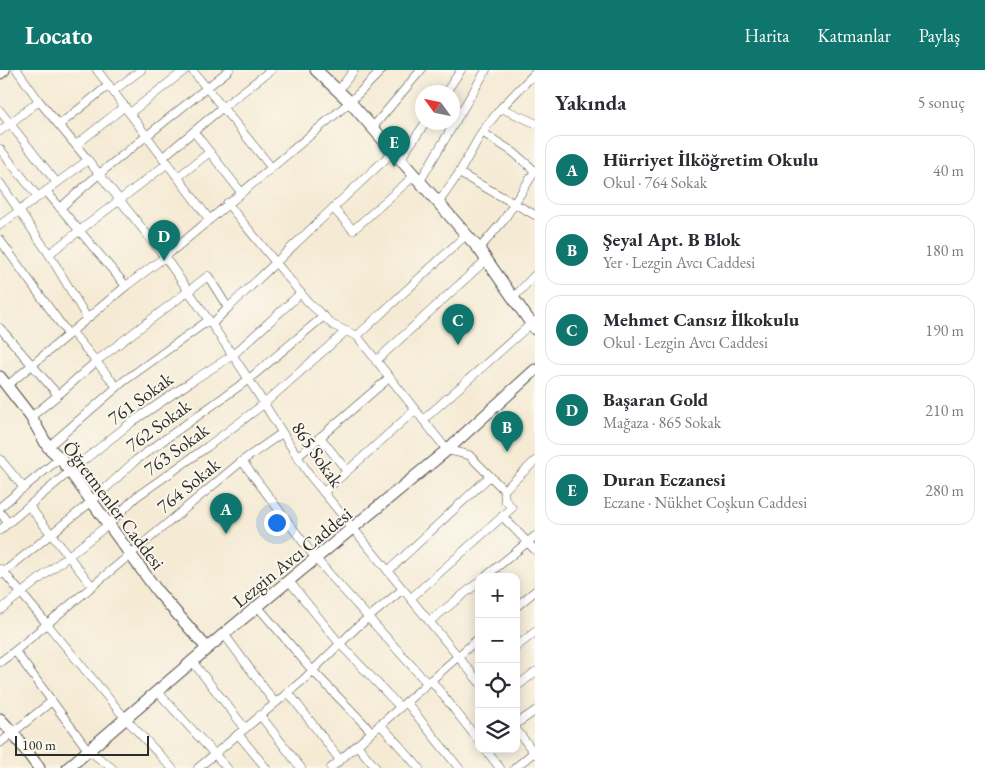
<!DOCTYPE html>
<html lang="tr">
<meta charset="utf-8">
<style>
body{margin:0;font-family:"EB Garamond",serif;background:#f2f2f3;color:#2b2b33}
.controls{position:absolute;right:15px;bottom:15px;display:grid;overflow:hidden;border-radius:10px;box-shadow:0 2px 12px #0003}
.controls button{width:45px;height:45px;display:grid;place-items:center;padding:0;border:0;border-bottom:1px solid #e1e1e2;background:#fff;color:#2b2b33;font:25px sans-serif}
.compass{position:absolute;left:415px;top:15px;width:45px;height:45px;border-radius:50%;background:#fff;box-shadow:0 2px 12px #0003;rotate:303deg}
.scale{position:absolute;left:15px;bottom:12px;width:134px;box-sizing:border-box;padding-left:5px;border:2px solid #2b2b2b;border-top:0;font-size:14px;line-height:18px;white-space:nowrap;color:#2b2b2b;-webkit-text-stroke:4px #fbf7ec;paint-order:stroke}
.you{position:absolute;left:276px;top:452px;width:18px;height:18px;margin:-12px;border:4px solid #fff;border-radius:50%;background:#1a73e8;box-shadow:0 0 0 8px #1a73e833}
.badge{display:grid;place-items:center;width:32px;height:32px;border-radius:50%;background:#0f766e;color:#fff;font-size:16px;font-weight:700}
.pin{position:absolute;translate:-50% -41px;filter:drop-shadow(0 1px 2px #0008)}
.pin::after{content:'';position:absolute;top:26px;width:18px;height:15px;background:inherit;clip-path:polygon(0 0,100% 0,50% 100%)}
.list{margin:0;padding:0;list-style:none}
h2{display:flex;justify-content:space-between;align-items:center;height:65px;margin:0;padding:0 20px;font-size:21px}
h2 small{font-size:16px;font-weight:400;color:#7c7c81}
.list li{display:grid;grid-template-columns:32px 1fr auto;gap:15px;align-items:center;box-sizing:border-box;height:70px;margin:0 10px 10px;padding:0 10px;border:1px solid #e1e1e2;border-radius:15px}
.list b{display:block;font-size:19px;white-space:nowrap}
.list p{margin:0;font-size:16px;white-space:nowrap;color:#7c7c81}
.list em{font-size:16px;font-style:normal;color:#7c7c81}
.icon{flex:none;width:28px;height:28px;fill:none;stroke:currentColor;stroke-width:2;stroke-linecap:round;stroke-linejoin:round}
.map{position:relative;flex:none;width:535px;height:698px;overflow:hidden}
header{display:flex;align-items:center;gap:30px;box-sizing:border-box;height:70px;padding:0 25px;background:#0f766e;color:#fff}
header strong{font-size:24px}
nav{display:flex;gap:28px;margin-inline-start:auto;font-size:18px}
main{display:flex}
aside{flex:1;background:#fff}
.map>svg:first-child{display:block}
.lines{fill:none;stroke-linecap:round;stroke-linejoin:round}
.street-casing{stroke:#494844;stroke-width:9}
.secondary-casing{stroke:#494844;stroke-width:13}
.street{stroke:#fff;stroke-width:8}
.secondary{stroke:#fff;stroke-width:11}
.labels{text-anchor:middle;stroke-width:4;stroke-linejoin:round;paint-order:stroke}
.street-label{font-size:19px;fill:#2b2b2b;stroke:#fbf7ec}
</style>
<header>
<strong>Locato</strong>
<nav><a>Harita</a><a>Katmanlar</a><a>Paylaş</a></nav>
</header>
<main>
<div class="map">
<svg width="535" height="698" viewBox="0 0 535 698">
<rect width="100%" height="100%" fill="#fbf7ec"/>
<filter id="ink" filterUnits="userSpaceOnUse"><feTurbulence type="fractalNoise" baseFrequency=".02" numOctaves="2"/><feDisplacementMap in="SourceGraphic" scale="10" xChannelSelector="R" yChannelSelector="G"/><feConvolveMatrix kernelMatrix="1 2 1 2 8 2 1 2 1" color-interpolation-filters="sRGB"/></filter>
<filter id="wash" filterUnits="userSpaceOnUse"><feTurbulence type="fractalNoise" baseFrequency=".0096" numOctaves="4" result="noise"/><feDisplacementMap in="SourceGraphic" scale="20" xChannelSelector="R" yChannelSelector="G"/><feGaussianBlur stdDeviation="1.12" result="paint"/><feColorMatrix in="noise" values="0 0 0 0 0 0 0 0 0 0 0 0 0 0 0 0 0 1.4 0 .05"/><feComposite in="paint" operator="in"/></filter>
<g filter="url(#wash)">
<rect width="100%" height="100%" fill="#f5ebd5"/>
</g>
<g filter="url(#ink)">
<g class="lines">
<g class="street-casing">
<g id="street">
<path d="M97,0L209,149"/>
<path d="M192,0L271,97"/>
<path d="M382,0L350,32L165,187C193,228 222,268 249,310C270,342 289,375 311,407L479,612"/>
<path d="M113,21L141,0"/>
<path d="M338,21L354,0"/>
<path d="M446,22L461,0"/>
<path d="M501,38L535,53"/>
<path d="M0,41L57,113"/>
<path d="M130,43L185,0"/>
<path d="M59,55L109,15"/>
<path d="M373,57L421,0"/>
<path d="M0,61L39,31L17,0"/>
<path d="M194,62L241,122"/>
<path d="M482,62L513,82L535,101"/>
<path d="M76,75L125,36"/>
<path d="M0,79L38,127"/>
<path d="M163,87L223,37L271,0"/>
<path d="M401,88L426,52"/>
<path d="M459,103L535,145"/>
<path d="M178,107L210,82"/>
<path d="M420,111L486,0"/>
<path d="M0,113L49,184L87,248"/>
<path d="M46,121L126,216"/>
<path d="M439,132L459,103L482,62L501,38L535,3"/>
<path d="M227,133L308,232L333,255L357,266L447,380L469,385L504,420L505,430L512,438L411,528"/>
<path d="M60,138L99,104L229,0"/>
<path d="M333,138L353,160L415,105"/>
<path d="M0,155L88,90L39,31"/>
<path d="M0,170L68,264"/>
<path d="M479,179L503,151L535,101"/>
<path d="M49,184L168,93"/>
<path d="M513,228L535,205"/>
<path d="M212,254L228,238"/>
<path d="M0,258L58,325"/>
<path d="M72,262L117,317"/>
<path d="M357,266L466,165"/>
<path d="M376,291L485,191"/>
<path d="M7,316L126,216L165,187L88,90"/>
<path d="M31,347L58,325L99,289L208,206L228,238L333,138L393,82"/>
<path d="M423,350L534,251"/>
<path d="M320,367L347,401"/>
<path d="M48,377L124,311L209,250"/>
<path d="M297,387L389,308"/>
<path d="M0,389L24,418"/>
<path d="M242,391L316,489L427,613"/>
<path d="M504,420L535,391"/>
<path d="M324,422L415,340"/>
<path d="M29,436L92,516"/>
<path d="M0,437L60,388"/>
<path d="M0,442L8,453"/>
<path d="M502,446L535,480"/>
<path d="M0,460L69,402L132,352L192,311L233,285L301,223"/>
<path d="M1,499L47,554L242,391L282,363"/>
<path d="M388,501L490,406"/>
<path d="M0,505L91,432L136,390L249,309L324,246"/>
<path d="M485,507L535,466"/>
<path d="M289,511L340,574L400,637"/>
<path d="M258,537L312,600L372,662"/>
<path d="M516,537L535,521"/>
<path d="M0,540L109,454L136,427L207,377L265,333L346,261"/>
<path d="M430,551L479,512"/>
<path d="M224,564L275,633"/>
<path d="M516,577L535,562"/>
<path d="M15,581L47,554L125,648L172,698"/>
<path d="M192,591L245,658"/>
<path d="M0,592L15,581L88,680L112,698"/>
<path d="M431,610L479,671"/>
<path d="M516,617L535,602"/>
<path d="M157,621L227,698"/>
<path d="M288,622L340,690"/>
<path d="M406,632L459,698"/>
<path d="M260,645L301,698"/>
<path d="M380,654L419,698"/>
<path d="M516,654L535,641"/>
<path d="M516,659L535,684"/>
<path d="M238,664L266,698"/>
<path d="M0,673L52,631"/>
<path d="M357,675L376,698"/>
<path d="M485,679L500,698"/>
<path d="M198,698L303,610L356,558L403,519"/>
<path d="M331,698L479,568"/>
<path d="M515,698L534,682"/>
</g>
</g>
<g class="secondary-casing">
<g id="secondary">
<path d="M316,0L350,32L479,179L535,259"/>
<path d="M0,3L4,0"/>
<path d="M0,307L31,347L48,377L60,388L158,522L207,578"/>
<path d="M0,649L13,663L39,698"/>
<path d="M68,698L224,564L447,380L535,300"/>
</g>
</g>
<use href="#street" class="street"/>
<use href="#secondary" class="secondary"/>
</g>
</g>
<g class="labels">
<g class="street-label">
<text transform="translate(140 328) rotate(-36)" y="7">761 Sokak</text>
<text transform="translate(158 355) rotate(-36)" y="7">762 Sokak</text>
<text transform="translate(176 379) rotate(-36)" y="7">763 Sokak</text>
<text transform="translate(318 384) rotate(55)" y="7">865 Sokak</text>
<text transform="translate(188 415) rotate(-39)" y="7">764 Sokak</text>
<text transform="translate(114 435) rotate(53)" y="7">Öğretmenler Caddesi</text>
<text transform="translate(292 487) rotate(-39)" y="7">Lezgin Avcı Caddesi</text>
</g>
</g>
</svg>
<div class="controls">
<button>+</button>
<button>−</button>
<button><svg class="icon" aria-label="locate" viewBox="0 0 24 24"><circle cx="12" cy="12" r="6"/><path d="M12 2v4M12 18v4M2 12h4M18 12h4"/></svg></button>
<button><svg class="icon" aria-label="layers" viewBox="0 0 24 24"><path d="M12 4l9 5-9 5-9-5zM3 14l9 5 9-5"/></svg></button>
</div>
<svg class="compass" viewBox="-18 -18 36 36"><path d="M0-13l5 13h-10z" fill="#e53935"/><path d="M0 13l5-13h-10z" fill="#7c7c81"/></svg>
<div class="scale">100 m</div>
<div class="you"></div>
<div class="pin badge" style="left:226px;top:464px">A</div>
<div class="pin badge" style="left:507px;top:382px">B</div>
<div class="pin badge" style="left:458px;top:275px">C</div>
<div class="pin badge" style="left:164px;top:191px">D</div>
<div class="pin badge" style="left:394px;top:97px">E</div>
</div>
<aside>
<h2>Yakında<small>5 sonuç</small></h2>
<ul class="list">
<li><span class="badge">A</span><div><b>Hürriyet İlköğretim Okulu</b><p>Okul · 764 Sokak</p></div><em>40 m</em></li>
<li><span class="badge">B</span><div><b>Şeyal Apt. B Blok</b><p>Yer · Lezgin Avcı Caddesi</p></div><em>180 m</em></li>
<li><span class="badge">C</span><div><b>Mehmet Cansız İlkokulu</b><p>Okul · Lezgin Avcı Caddesi</p></div><em>190 m</em></li>
<li><span class="badge">D</span><div><b>Başaran Gold</b><p>Mağaza · 865 Sokak</p></div><em>210 m</em></li>
<li><span class="badge">E</span><div><b>Duran Eczanesi</b><p>Eczane · Nükhet Coşkun Caddesi</p></div><em>280 m</em></li>
</ul>
</aside>
</main>
